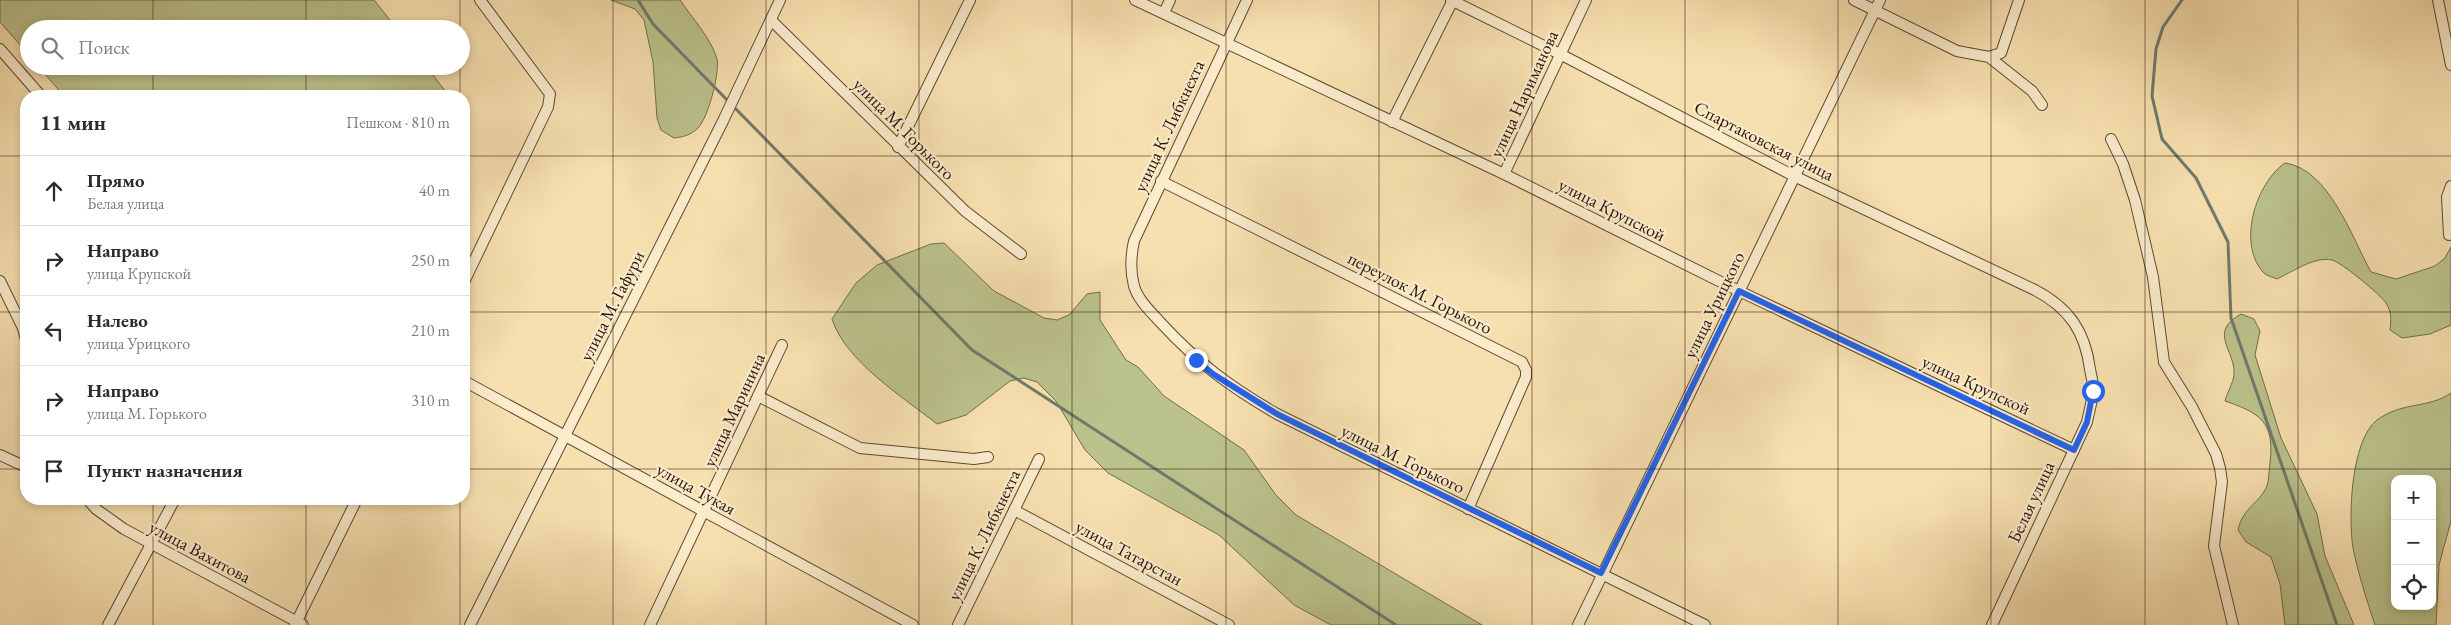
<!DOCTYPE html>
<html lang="ru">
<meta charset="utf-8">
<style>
body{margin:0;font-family:"EB Garamond",serif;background:#f2f2f3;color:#2b2b33}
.controls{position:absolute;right:15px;bottom:15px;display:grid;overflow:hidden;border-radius:10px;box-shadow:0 2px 8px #0003}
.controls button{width:45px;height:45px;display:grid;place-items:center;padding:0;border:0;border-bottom:1px solid #e1e1e2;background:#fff;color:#2b2b33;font:25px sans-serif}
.stop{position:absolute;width:15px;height:15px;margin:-11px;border:4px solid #2563eb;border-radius:50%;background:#fff}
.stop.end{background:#2563eb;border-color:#fff;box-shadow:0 1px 5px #0008}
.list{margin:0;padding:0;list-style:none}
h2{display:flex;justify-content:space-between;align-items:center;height:65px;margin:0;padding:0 20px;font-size:21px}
h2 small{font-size:16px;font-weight:400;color:#7c7c81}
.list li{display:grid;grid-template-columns:32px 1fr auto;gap:15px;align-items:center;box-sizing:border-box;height:70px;padding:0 20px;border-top:1px solid #e1e1e2}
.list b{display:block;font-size:19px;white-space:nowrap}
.list p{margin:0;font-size:16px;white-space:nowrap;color:#7c7c81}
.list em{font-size:16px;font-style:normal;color:#7c7c81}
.icon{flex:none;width:28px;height:28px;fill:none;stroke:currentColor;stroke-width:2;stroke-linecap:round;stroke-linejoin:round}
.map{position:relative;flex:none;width:2451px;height:625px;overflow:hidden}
.search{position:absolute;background:#fff;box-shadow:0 2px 8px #0003;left:20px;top:20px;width:450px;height:55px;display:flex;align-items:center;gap:12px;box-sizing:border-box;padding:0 18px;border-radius:28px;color:#7c7c81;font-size:19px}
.panel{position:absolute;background:#fff;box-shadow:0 2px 8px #0003;left:20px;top:90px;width:450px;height:415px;border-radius:20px}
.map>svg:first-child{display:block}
.green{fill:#bbc28c;stroke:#736c4c;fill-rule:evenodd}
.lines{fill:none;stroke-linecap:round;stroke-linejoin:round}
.stream{stroke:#6f7a6d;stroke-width:3}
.minor-casing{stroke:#5e4834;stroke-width:12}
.minor{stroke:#faebcb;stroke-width:10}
.route{stroke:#2563eb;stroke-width:6}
.grid{fill:none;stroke:#2b150b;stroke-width:1;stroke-opacity:0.55}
.labels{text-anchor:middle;stroke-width:4.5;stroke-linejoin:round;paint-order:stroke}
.street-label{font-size:18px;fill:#2b150b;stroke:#faebcb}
</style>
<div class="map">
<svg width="2451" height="625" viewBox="0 0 2451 625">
<rect width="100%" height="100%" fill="#f7e0af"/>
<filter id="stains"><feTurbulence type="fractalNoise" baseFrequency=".004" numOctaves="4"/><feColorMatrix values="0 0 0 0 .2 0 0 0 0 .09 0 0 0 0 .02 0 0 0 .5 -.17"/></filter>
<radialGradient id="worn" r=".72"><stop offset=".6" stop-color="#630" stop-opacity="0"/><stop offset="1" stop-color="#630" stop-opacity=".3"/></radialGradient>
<g class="green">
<path d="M0,0H374L397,29H29V55L0,22Z"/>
<path d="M611,0H680C692,18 711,38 717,59C720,73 708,118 698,128C691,135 683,137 674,138L661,130L657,118L653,62L644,20L635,9Z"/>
<path d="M38,66H426L449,96H64Z"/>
<path d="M2285,163C2329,169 2352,238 2371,272L2396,279L2435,266L2445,258L2451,247V325L2430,334L2402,338L2390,330C2391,321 2392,312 2386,303C2381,295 2341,262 2332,260C2315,256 2292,272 2277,279C2273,277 2266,276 2263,272C2237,243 2256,183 2285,163Z"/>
<path d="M944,243L994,291L1044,318L1057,320L1069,315L1087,294L1100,292V320L1126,360L1138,367L1164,396L1244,450L1276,495L1296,515L1482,625H1331L1294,605L1219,535L1108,473L1085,450L1056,401L1037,382L1024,378L1010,381L966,415L937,424C902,396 846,362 832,319L856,283L877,265L931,244Z"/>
<path d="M2241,314L2254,319L2260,331L2255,355L2281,438L2317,514L2325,556L2354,625H2285L2280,584L2271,557L2246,542L2238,530C2243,507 2259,504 2267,486C2269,480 2269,470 2270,463C2275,422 2260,413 2225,401C2227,393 2233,383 2234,375C2236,350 2207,333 2241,314Z"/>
<path d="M2451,393V521L2439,565L2436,625H2375C2367,601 2358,573 2353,548C2348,517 2351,440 2377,420C2403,401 2428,409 2451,393ZM2395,479H2432V606H2395Z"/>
</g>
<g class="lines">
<g class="stream">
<path d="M638,0L653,24L729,102"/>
<path d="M2182,0L2163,27L2156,49L2152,96L2162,139L2196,178L2228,242L2231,318L2337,625"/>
<path d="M733,106L972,350L1396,625"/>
</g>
<g class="minor-casing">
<g id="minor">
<path d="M1135,0L1504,174L1739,291L2074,450"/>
<path d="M1247,0L1134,241C1131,255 1130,271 1134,286C1138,300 1151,312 1161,323C1199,364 1229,386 1277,414L1705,625"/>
<path d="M1451,0L1560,54L1794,176L2035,290C2069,308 2085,331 2090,369C2091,376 2094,384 2093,392C2092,402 2089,412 2087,422L1992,625"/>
<path d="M1854,0L1957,51L1989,57L2032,91L2042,105"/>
<path d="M2438,0L2451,65"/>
<path d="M1164,13L1170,0"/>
<path d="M771,20L965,211L1021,254"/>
<path d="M0,49L41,96"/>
<path d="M1989,57L2001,53L2019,0"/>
<path d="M1392,122L1453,0"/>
<path d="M2111,139L2123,164L2135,200L2153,277L2164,362L2192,407L2216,454L2220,468L2222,482L2214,546L2233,625"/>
<path d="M898,147L970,0"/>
<path d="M1504,174L1586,0"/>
<path d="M1161,181L1522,362L1526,370V377L1468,509"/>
<path d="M2449,235L2447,197L2451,186"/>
<path d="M0,281L23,328L26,340"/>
<path d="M464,282L548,107L550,94L480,0"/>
<path d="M464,381L913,625"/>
<path d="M758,396L860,448L974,459L988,457"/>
<path d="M0,455L26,467"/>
<path d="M87,499L96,509L124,529L303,625"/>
<path d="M1014,510L1229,625"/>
<path d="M108,625L175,499"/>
<path d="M295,625L357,499"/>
<path d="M470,625L723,121L780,0"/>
<path d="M650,625L782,345"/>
<path d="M958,625L1039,459"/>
<path d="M1578,625L1880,0"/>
</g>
</g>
<use href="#minor" class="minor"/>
</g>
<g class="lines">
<path class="route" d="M1196,360L1213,374L1277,414L1601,573L1739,291L2074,450L2087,422L2093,391"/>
</g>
<path class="grid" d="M153,0V29M306,0V29M460,0V29M613,0V625M766,0V625M919,0V625M1072,0V625M1226,0V625M1379,0V625M1532,0V625M1685,0V625M1838,0V625M1991,0V625M2145,0V625M2298,0V625M153,66V96M306,66V96M460,66V96M0,156H26M464,156H2451M0,312H26M464,312H2451M0,469H26M464,469H2451M153,499V625M306,499V625M460,499V625"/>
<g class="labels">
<g class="street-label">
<text transform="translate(1524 94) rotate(-65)" y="6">улица Нариманова</text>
<text transform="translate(1169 126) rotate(-65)" y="6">улица К. Либкнехта</text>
<text transform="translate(904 129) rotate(45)" y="6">улица М. Горького</text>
<text transform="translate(1764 141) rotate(27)" y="6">Спартаковская улица</text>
<text transform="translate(1612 210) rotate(27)" y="6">улица Крупской</text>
<text transform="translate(1420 293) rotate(27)" y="6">переулок М. Горького</text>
<text transform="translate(1714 305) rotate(-64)" y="6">улица Урицкого</text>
<text transform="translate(612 306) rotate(-63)" y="6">улица М. Гафури</text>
<text transform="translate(1976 385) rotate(25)" y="6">улица Крупской</text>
<text transform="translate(734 410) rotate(-65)" y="6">улица Маринина</text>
<text transform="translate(1403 459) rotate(26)" y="6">улица М. Горького</text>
<text transform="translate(696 489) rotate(29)" y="6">улица Тукая</text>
<text transform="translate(2031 502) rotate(-65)" y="6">Белая улица</text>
<text transform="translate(984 535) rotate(-64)" y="6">улица К. Либкнехта</text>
<text transform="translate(200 552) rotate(28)" y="6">улица Вахитова</text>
<text transform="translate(1129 553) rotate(28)" y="6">улица Татарстан</text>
</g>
</g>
<rect width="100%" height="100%" filter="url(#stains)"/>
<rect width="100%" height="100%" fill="url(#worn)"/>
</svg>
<div class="controls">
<button>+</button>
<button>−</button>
<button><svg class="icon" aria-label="locate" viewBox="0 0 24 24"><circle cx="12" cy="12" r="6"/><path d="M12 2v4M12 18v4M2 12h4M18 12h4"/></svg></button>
</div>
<div class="stop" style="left:2093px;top:391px"></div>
<div class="stop end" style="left:1196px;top:360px"></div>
<div class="search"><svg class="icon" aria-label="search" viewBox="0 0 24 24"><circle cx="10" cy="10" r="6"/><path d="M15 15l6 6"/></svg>Поиск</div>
<section class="panel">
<h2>11 мин<small>Пешком · 810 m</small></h2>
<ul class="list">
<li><svg class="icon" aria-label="ahead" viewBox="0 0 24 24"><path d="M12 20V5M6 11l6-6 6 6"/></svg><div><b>Прямо</b><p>Белая улица</p></div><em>40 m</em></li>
<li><svg class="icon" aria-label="right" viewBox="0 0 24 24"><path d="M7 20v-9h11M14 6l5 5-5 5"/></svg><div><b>Направо</b><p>улица Крупской</p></div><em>250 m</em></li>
<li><svg class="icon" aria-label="left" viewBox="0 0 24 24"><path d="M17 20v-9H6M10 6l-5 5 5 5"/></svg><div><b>Налево</b><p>улица Урицкого</p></div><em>210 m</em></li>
<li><svg class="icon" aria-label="right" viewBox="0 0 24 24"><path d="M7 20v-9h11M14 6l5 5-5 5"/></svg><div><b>Направо</b><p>улица М. Горького</p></div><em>310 m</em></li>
<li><svg class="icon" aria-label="arrive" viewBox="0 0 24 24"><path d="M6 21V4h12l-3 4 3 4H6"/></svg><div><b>Пункт назначения</b></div></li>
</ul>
</section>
</div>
